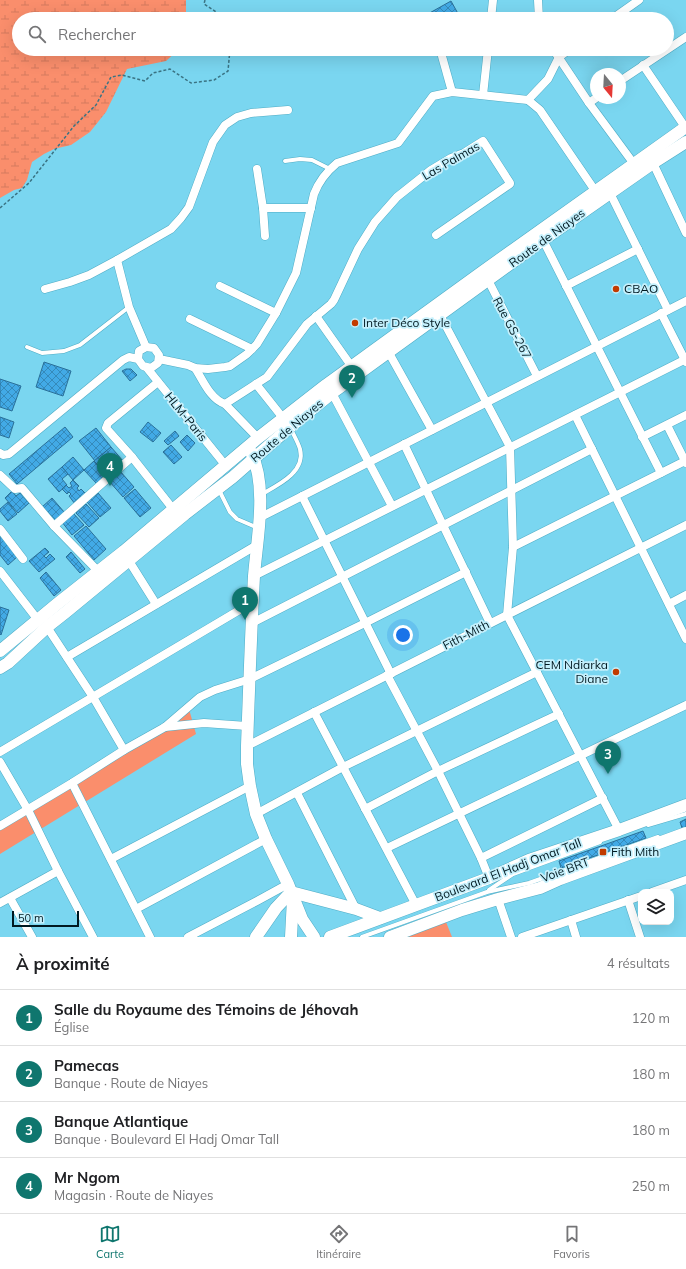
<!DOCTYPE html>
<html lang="fr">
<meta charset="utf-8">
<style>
body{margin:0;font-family:Mulish,sans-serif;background:#f6f6f6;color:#202124}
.controls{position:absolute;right:12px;bottom:12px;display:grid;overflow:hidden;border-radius:8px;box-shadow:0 4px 16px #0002}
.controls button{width:36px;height:36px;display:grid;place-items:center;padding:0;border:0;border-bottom:1px solid #e0e0e0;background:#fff;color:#202124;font:20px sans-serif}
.compass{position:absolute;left:590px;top:68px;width:36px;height:36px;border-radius:50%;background:#fff;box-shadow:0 4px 16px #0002;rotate:162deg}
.scale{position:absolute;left:12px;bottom:10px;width:67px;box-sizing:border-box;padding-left:4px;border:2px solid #001921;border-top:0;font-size:11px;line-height:14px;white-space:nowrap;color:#001921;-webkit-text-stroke:3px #c5f0fc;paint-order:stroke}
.you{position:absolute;left:403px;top:635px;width:14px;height:14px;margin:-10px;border:3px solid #fff;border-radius:50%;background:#1a73e8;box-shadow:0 0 0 6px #1a73e833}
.badge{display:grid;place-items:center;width:26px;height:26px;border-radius:50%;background:#0f766e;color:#fff;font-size:13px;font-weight:700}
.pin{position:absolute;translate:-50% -33px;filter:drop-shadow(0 1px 2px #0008)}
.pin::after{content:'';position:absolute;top:21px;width:14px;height:12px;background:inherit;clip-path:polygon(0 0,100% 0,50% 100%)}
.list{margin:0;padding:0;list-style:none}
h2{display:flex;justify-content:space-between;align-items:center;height:52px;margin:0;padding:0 16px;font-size:17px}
h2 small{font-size:13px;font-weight:400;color:#757577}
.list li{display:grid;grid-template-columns:26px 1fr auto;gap:12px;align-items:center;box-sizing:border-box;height:56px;padding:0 16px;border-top:1px solid #e0e0e0}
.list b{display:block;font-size:15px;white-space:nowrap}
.list p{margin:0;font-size:13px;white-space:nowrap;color:#757577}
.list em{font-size:13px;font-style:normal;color:#757577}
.icon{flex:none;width:22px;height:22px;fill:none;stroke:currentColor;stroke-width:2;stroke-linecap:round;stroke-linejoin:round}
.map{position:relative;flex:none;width:686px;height:937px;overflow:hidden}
.search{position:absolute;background:#fff;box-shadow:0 4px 16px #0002;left:12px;right:12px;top:12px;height:44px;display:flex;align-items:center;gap:10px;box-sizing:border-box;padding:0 14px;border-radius:22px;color:#757577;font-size:15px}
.sheet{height:276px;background:#fff}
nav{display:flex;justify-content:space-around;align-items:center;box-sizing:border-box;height:56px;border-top:1px solid #e0e0e0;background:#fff;font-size:11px;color:#757577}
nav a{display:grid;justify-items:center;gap:2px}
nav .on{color:#0f766e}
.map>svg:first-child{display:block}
.wetland{fill:url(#wetland-marsh)}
.garden{fill:#fa8e6c}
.building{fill:url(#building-cross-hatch);stroke:#2a7099}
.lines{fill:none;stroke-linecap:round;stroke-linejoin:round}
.service-casing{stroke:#4facc5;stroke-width:5}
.minor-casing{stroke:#4facc5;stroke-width:9}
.secondary-casing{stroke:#4facc5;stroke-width:13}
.path{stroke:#3a7383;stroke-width:1.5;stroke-dasharray:3 2;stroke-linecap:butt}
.service{stroke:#fff;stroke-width:4}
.minor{stroke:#fff;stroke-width:8}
.secondary{stroke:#fff;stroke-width:12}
.poi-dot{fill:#c23b00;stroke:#c5f0fc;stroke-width:1.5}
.labels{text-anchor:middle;stroke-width:3.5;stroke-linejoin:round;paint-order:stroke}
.street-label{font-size:12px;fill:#001921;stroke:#c5f0fc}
.poi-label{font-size:12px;fill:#001921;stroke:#c5f0fc;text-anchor:start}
</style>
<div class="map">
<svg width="686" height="937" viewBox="0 0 686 937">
<defs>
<pattern id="wetland-marsh" width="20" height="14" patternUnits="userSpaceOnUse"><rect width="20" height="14" fill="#fa8e6c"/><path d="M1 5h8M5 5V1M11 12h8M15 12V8" fill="none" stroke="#d47a5d"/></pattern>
<pattern id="building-cross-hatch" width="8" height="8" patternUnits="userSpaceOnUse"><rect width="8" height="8" fill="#42aae6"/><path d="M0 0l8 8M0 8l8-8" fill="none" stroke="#358aba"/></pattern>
</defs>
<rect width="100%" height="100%" fill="#7ad6f0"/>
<path class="wetland" d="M0,0H186V19H19V49H179L166,61L127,69L106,112L90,132L71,145L54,149L44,154L32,162L27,180L22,188L14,190L0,198Z"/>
<g class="garden">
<path d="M189,709L196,734L0,854V826Z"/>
<path d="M446,922L452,937H394Z"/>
</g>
<g class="building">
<path d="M451,1L461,19H429L426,15Z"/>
<path d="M44,362L71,371L63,396L36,387Z"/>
<path d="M126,369H131L137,375L130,381L122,371Z"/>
<path d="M0,379L21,386L12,411L0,407Z"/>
<path d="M0,417L14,422L9,438L0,435Z"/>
<path d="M148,422L161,433L153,442L140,432Z"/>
<path d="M65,427L73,437L17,484L9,474Z"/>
<path d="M96,428L111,447L95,461L79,441Z"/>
<path d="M175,431L179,436L168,445L164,441Z"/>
<path d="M187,435L195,443L188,451L180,442Z"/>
<path d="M171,445L182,457L174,464L163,452Z"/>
<path d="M111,447L123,461L107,475L94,461Z"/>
<path d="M73,457L84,470L73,480L62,467Z"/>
<path d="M94,461L107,476L97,484L84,470Z"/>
<path d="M62,467L68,474L62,479L67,485L59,492L48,479Z"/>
<path d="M120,471L134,487L123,497L109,481Z"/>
<path d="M73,480L79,486L77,488L79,491L81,489L86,494L75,504L69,496L71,494L69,492L67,494L62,489L66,485L69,488L72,486L70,483Z"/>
<path d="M135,489L151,508L140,517L124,498Z"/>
<path d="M12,491L16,496L20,493L29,503L18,513L5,498Z"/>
<path d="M98,493L111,508L100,517L87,502Z"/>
<path d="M52,498L65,513L54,521L42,507Z"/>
<path d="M8,502L17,514L8,521L0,511V509Z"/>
<path d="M86,504L99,518L89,527L76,513Z"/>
<path d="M73,513L84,525L72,535L62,522Z"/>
<path d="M86,526L106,549L94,560L74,536Z"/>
<path d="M0,535L17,557L8,565L0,555Z"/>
<path d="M45,548L49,552L44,556L46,558L50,554L55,559L39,572L29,561Z"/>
<path d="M71,552L85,569L80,573L66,557Z"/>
<path d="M46,572L61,590L54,596L40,578Z"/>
<path d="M0,607L9,610L1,635L0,634Z"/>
<path d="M686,819V827L682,828L680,822Z"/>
<path d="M643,831L646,838L561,868L559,861Z"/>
</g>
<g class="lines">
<g class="service-casing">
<g id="service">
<path d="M285,161L300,159L312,160L330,169"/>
<path d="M27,347L42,353L64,351L80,345L129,307"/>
<path d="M219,490L230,512L237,519L258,528"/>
<path d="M262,494C278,485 306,472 300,449C298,442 294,436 291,429"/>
<path d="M648,825L686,814"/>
<path d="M489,890L513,874L600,842"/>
<path d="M362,937L487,892L529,883L658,837"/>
</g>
</g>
<g class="minor-casing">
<g id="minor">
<path d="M538,0L539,19"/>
<path d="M491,19L493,0"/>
<path d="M612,19L639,0"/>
<path d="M440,49L452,92"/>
<path d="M553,49L589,103L634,164"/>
<path d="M643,65L685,127"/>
<path d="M620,81L686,37"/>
<path d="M483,95L488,49"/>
<path d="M528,100L548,79L559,57L570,49"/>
<path d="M589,103L596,98"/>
<path d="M653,163L686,233"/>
<path d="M257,169L263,208L265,236"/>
<path d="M610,193L668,310"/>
<path d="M263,208H311"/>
<path d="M543,240L661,473"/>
<path d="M488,280L537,376"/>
<path d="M220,286L276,313"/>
<path d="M566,286L638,249"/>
<path d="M45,289L70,282L89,275L117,260"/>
<path d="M661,313L686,362"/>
<path d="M440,315L510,447L513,547L507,615L619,830"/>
<path d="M316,316L352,367"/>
<path d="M190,319L252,349"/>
<path d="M146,347L129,307L117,260L171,229L181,218L189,207L213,142L225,125L237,117L251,113L288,110"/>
<path d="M389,353L432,430"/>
<path d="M159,359L188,365L195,368L208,369L225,367L230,366L247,354L257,344L276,313L296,273L314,194C319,181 326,172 337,163L398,143L433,96L452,92L528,100L540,110L596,192"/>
<path d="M147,368L226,466"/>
<path d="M195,368C203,380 210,399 225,404L267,377L307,324L331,304L334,300L358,249L375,222L397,197L431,170L451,158L464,153L483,141L510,183V184L436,235"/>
<path d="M158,382L108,423L106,428L132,457L173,509"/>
<path d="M256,384L283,418"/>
<path d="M332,393L392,506"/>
<path d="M225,404L258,438"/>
<path d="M575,415L686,639"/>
<path d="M667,425L686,463"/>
<path d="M642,437L686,415"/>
<path d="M404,444L490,623"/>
<path d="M0,453L3,455L9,454L123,360L129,357L138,359L143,366L151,368L158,363L159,355L154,348L146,347L139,351L138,359"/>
<path d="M0,475L15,489L22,488L54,526L99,572"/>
<path d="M302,496L391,674"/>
<path d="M259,518L686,301"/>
<path d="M54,526L132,457"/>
<path d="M0,529L23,559"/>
<path d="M513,547L685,461"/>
<path d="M129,561L156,604"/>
<path d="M0,571L38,620"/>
<path d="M254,576L686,359"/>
<path d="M669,604L686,595"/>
<path d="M252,623L592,449"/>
<path d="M47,627L93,697L124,750"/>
<path d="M67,657L257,545"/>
<path d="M387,675L438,771L481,858L489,878"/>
<path d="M314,712L416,905"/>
<path d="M165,727L204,723L247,726"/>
<path d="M247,746L686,525"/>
<path d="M0,752L253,602"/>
<path d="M0,762L28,810L58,871L93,937"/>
<path d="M72,783L150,937"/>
<path d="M297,793L356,909"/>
<path d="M365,809L438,771L559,714"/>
<path d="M256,814L343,767L537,672"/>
<path d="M0,826L72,783L124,750L165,727L200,697L215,690L250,679L365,623L466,572"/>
<path d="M387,848L686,705"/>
<path d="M481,858L603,798"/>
<path d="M111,859L250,786"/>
<path d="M652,892L686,880"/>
<path d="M10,898L32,937"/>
<path d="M498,899L511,937"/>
<path d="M628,900L640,937"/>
<path d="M0,903L58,871"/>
<path d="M136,909L266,839"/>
<path d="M571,920L576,937"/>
<path d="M188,937L257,901L288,884"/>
<path d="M522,937L641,896"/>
</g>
</g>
<g class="secondary-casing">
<g id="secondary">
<path d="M251,452C268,487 257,538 254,576C251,632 249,689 247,746V764L250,786L256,814L266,839L288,884L302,919L314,937"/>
<path d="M0,651L57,604L124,551L258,438L326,385L482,272L686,127"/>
<path d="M0,668L8,663L47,627L66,612L185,514L233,477L290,427L332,393L543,240L653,163L686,142"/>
<path d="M291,892L356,909L380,918"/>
<path d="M256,937L276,908L291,892"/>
<path d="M291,937L293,899"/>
<path d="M330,937L489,878L529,860L619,830L686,805"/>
<path d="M390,937L462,910L498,899L540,888L560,879L686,833"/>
</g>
</g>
<g class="path">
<path d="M205,0L204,4L227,19"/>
<path d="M0,208L29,183L74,126L96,105L111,77L122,75L145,81L153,73L170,69L191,83L214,80L228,71L230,49"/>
</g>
<use href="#service" class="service"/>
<use href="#minor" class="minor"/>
<use href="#secondary" class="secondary"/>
</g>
<g class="poi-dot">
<circle cx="616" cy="289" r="4"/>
<circle cx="355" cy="323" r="4"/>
<circle cx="616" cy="672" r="4"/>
<rect x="599" y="848" width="8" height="8" rx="2"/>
</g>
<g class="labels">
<g class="street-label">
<text transform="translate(451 161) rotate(-30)" y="4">Las Palmas</text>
<text transform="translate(547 238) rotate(-36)" y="4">Route de Niayes</text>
<text transform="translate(512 328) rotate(62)" y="4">Rue GS-267</text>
<text transform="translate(186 417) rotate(51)" y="4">HLM-Paris</text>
<text transform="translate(287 431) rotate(-40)" y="4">Route de Niayes</text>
<text transform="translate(466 635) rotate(-27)" y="4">Fith-Mith</text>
<text transform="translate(508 870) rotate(-21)" y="4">Boulevard El Hadj Omar Tall</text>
<text transform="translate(565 870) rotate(-20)" y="4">Voie BRT</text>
</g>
<g class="poi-label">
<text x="624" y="293">CBAO</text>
<text x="363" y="327">Inter Déco Style</text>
<text x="608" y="669" text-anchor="end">CEM Ndiarka<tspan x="608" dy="14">Diane</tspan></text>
<text x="611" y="856">Fith Mith</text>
</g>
</g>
</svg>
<div class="controls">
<button><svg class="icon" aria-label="layers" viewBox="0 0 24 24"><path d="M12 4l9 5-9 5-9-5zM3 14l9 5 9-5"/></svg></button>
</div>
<svg class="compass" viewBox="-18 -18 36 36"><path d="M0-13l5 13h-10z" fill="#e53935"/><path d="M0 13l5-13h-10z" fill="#757577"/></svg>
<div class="scale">50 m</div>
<div class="you"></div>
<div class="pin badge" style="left:245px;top:620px">1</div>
<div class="pin badge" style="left:352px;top:398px">2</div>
<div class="pin badge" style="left:608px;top:774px">3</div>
<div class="pin badge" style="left:110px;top:486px">4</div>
<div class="search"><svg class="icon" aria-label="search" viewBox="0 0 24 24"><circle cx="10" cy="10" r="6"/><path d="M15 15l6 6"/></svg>Rechercher</div>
</div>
<section class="sheet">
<h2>À proximité<small>4 résultats</small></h2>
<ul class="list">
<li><span class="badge">1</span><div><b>Salle du Royaume des Témoins de Jéhovah</b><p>Église</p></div><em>120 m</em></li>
<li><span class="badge">2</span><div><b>Pamecas</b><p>Banque · Route de Niayes</p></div><em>180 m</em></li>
<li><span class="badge">3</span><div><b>Banque Atlantique</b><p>Banque · Boulevard El Hadj Omar Tall</p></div><em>180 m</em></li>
<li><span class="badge">4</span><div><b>Mr Ngom</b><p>Magasin · Route de Niayes</p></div><em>250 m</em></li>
</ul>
</section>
<nav>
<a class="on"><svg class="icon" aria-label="map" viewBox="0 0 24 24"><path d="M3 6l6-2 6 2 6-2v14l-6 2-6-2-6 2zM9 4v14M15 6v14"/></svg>Carte</a>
<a><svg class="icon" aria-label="directions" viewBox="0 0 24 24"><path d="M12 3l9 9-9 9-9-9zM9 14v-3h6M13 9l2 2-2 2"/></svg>Itinéraire</a>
<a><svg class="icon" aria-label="saved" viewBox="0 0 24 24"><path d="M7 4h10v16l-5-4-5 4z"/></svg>Favoris</a>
</nav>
